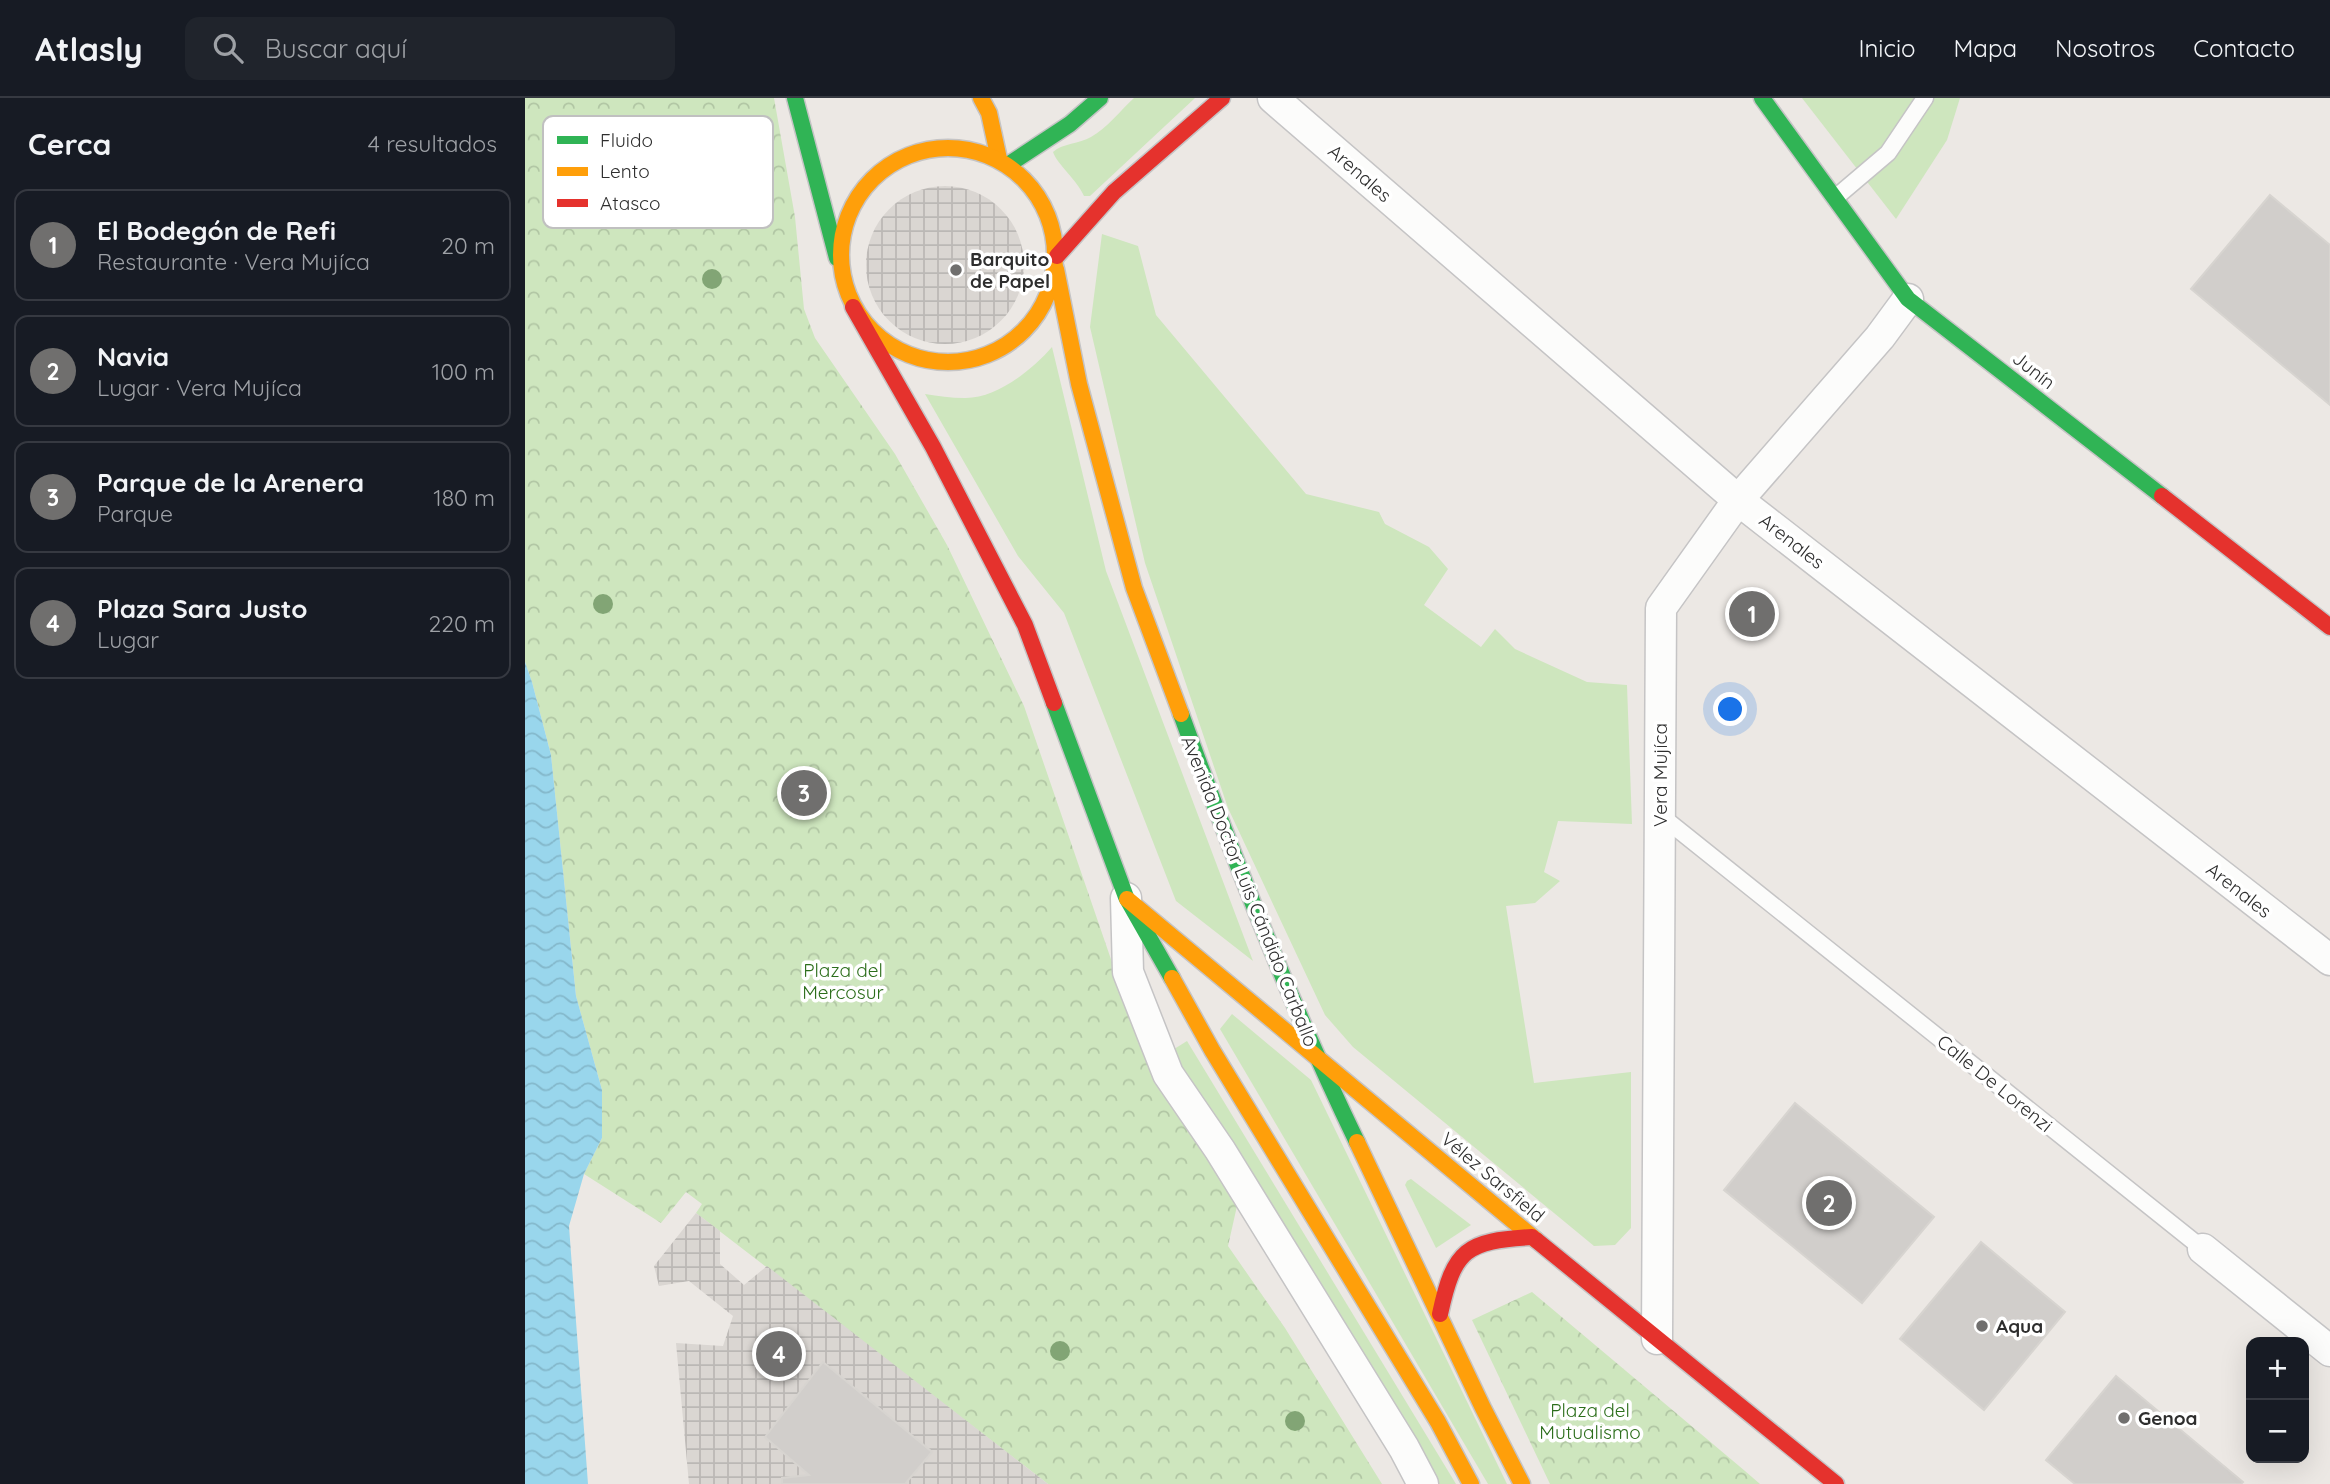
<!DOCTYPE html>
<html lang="es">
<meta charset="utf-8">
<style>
body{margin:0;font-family:Quicksand,sans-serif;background:#20242c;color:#f1f3f6}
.controls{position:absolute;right:21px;bottom:21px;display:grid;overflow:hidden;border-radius:14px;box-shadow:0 7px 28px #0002}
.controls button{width:63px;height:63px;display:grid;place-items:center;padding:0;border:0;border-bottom:2px solid #363941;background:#171b24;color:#f1f3f6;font:35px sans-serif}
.you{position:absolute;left:1206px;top:612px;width:24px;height:24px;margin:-18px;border:5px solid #fff;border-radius:50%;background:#1a73e8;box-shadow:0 0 0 10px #1a73e833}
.badge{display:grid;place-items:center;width:46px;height:46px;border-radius:50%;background:#706f6e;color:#fff;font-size:23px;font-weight:700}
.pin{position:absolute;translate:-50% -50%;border:4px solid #fff;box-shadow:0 2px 7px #0006}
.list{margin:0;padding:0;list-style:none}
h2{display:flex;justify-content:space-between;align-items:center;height:91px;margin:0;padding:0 28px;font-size:30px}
h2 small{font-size:23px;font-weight:400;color:#9ea1a6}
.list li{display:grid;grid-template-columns:46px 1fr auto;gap:21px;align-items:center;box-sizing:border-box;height:112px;margin:0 14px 14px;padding:0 14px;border:2px solid #363941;border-radius:14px}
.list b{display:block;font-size:26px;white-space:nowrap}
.list p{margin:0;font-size:23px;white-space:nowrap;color:#9ea1a6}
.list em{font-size:23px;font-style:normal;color:#9ea1a6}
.icon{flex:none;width:38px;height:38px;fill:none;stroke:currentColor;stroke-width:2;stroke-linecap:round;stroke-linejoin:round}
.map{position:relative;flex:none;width:1805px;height:1386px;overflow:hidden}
header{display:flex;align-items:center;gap:42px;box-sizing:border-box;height:98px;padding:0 35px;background:#171b24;border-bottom:2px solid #363941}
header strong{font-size:33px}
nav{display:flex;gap:38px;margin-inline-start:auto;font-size:24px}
.search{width:490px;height:63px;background:#20242c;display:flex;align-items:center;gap:18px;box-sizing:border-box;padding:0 24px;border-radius:14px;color:#9ea1a6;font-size:26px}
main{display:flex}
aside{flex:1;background:#171b24}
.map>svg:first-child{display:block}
.grass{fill:#cee6be}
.forest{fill:url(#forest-crowns)}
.plaza{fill:url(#plaza-grid)}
.water{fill:url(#water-waves)}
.building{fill:#d1cecb;stroke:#d7d4d0;stroke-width:2}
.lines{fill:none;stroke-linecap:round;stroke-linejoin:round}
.lane-casing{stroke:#c5c4c5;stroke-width:19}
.street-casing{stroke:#c5c4c5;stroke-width:33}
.fast-casing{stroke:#c5c4c5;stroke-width:19}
.slow-casing{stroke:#c5c4c5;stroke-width:19}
.jam-casing{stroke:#c5c4c5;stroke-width:19}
.lane{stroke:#fcfcfb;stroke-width:16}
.street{stroke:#fcfcfb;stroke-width:30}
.fast{stroke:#30b455;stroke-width:16}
.slow{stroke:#ff9f0a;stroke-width:16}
.jam{stroke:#e5322d;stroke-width:16}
.tree{fill:#82a575}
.poi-dot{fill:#706f6e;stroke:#fff;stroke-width:2.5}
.labels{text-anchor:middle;stroke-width:7;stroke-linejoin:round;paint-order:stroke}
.street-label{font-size:19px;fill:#2e2e2e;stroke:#fff}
.poi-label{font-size:19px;font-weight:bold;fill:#2e2e2e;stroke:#fff;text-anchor:start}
.park-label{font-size:19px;fill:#2c6e1b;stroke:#fff}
.key{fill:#fff;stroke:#c0c0c0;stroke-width:2}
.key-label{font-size:19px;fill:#2e2e2e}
</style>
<header>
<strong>Atlasly</strong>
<div class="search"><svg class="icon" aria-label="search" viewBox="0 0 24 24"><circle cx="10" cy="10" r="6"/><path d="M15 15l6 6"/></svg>Buscar aquí</div>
<nav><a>Inicio</a><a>Mapa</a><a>Nosotros</a><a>Contacto</a></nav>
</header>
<main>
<aside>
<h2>Cerca<small>4 resultados</small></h2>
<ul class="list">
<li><span class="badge">1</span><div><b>El Bodegón de Refi</b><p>Restaurante · Vera Mujíca</p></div><em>20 m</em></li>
<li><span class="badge">2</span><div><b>Navia</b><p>Lugar · Vera Mujíca</p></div><em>100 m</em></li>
<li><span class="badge">3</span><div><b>Parque de la Arenera</b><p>Parque</p></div><em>180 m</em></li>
<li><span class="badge">4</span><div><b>Plaza Sara Justo</b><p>Lugar</p></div><em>220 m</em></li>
</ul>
</aside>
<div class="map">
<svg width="1805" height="1386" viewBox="0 0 1805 1386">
<defs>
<pattern id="forest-crowns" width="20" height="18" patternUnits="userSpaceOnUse" patternTransform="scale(1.75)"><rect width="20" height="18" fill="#cee6be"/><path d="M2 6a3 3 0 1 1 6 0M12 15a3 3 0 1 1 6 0" fill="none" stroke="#b1c6a4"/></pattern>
<pattern id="plaza-grid" width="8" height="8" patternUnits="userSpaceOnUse" patternTransform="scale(1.75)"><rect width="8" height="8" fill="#dad6d2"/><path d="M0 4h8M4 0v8" fill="none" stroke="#bbb8b5"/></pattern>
<pattern id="water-waves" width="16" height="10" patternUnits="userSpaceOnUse" patternTransform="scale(1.75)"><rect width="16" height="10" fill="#99d6ec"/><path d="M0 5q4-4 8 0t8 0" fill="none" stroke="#84b8cb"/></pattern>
</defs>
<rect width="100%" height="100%" fill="#ece8e4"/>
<g class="grass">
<path d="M609,0H670L565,98H559C552,82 532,66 528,54C538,45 554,46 566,39C582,30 595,13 609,0Z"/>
<path d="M1277,0H1435L1422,42L1371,121Z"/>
<path d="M577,136L613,148L631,217L781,396L854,414L860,426L904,449L923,471L899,507L956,549L970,531L990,551L1062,584L1102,587L1107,726L1033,723L1019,774L1035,783L1010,805L981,808L1009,985L1106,974V1130L1090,1147L1069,1148L828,949L800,917L703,710L620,465L565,229Z"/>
<path d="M527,249L581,473L728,863L651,803L539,515L493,458L400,296C413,298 426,300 439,300C471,301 507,272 527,249Z"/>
<path d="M707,916L786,982L982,1386H963L695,931Z"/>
<path d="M662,943L931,1386H910L646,953Z"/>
<path d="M886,1081L946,1127L911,1150L880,1087L882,1083Z"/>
</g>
<g class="forest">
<path d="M0,0H249L270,119L279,211L290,240L370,356L422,447L499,608L612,937L642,994L712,1108L703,1148L760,1230L857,1386H523L171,1115L177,1106L161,1094L136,1125L59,1076L77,1040V992L51,898L26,657L7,584L0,564Z"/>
<path d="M1007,1194L1220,1373L1235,1386H1025L947,1222Z"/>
</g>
<g class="plaza">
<circle cx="420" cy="167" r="79"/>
<path d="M171,1115L195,1133V1166L219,1187L242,1168L523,1386H380L407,1354L298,1264L240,1339L284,1377L257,1380V1386H164L151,1245L198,1248L208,1218L164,1183L134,1188L129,1168Z"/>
</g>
<path class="water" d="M0,564L7,584L26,657L51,898L77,992V1040L59,1076L44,1128L63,1386H0Z"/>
<g class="building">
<path d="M1745,97L1805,147V307L1666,191Z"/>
<path d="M1270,1005L1409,1119L1337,1205L1199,1092Z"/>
<path d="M1456,1144L1540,1214L1459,1312L1375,1241Z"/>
<path d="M298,1264L407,1354L380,1386H257V1380L284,1377L240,1339Z"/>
<path d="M1591,1278L1718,1384L1716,1386H1550L1521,1362Z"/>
</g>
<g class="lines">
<g class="lane-casing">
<g id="lane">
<path d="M1310,100L1363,55L1400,0"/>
<path d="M1135,717L1678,1151"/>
</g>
</g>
<g class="street-casing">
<g id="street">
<path d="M748,0L1213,402L1805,862"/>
<path d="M601,800L603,874L643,976L695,1052L879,1350L898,1386"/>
<path d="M1678,1151L1805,1253"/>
<path d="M1132,1241L1136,510L1213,402L1355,239L1383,201"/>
</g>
</g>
<g class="fast-casing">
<g id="fast">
<path d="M270,0L312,160"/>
<path d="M1237,0L1383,201L1637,398"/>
<path d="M483,67L545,26L575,0"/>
<path d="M529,605L601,799L647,880"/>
<path d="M656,616C709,761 765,905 832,1044"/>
</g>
</g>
<g class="slow-casing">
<g id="slow">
<path d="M456,0L464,15L474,61"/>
<circle cx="423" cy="157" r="107"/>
<path d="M531,171L554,286L609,490L656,616"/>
<path d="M602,801L1011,1142"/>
<path d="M647,880L687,952L913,1324L946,1386"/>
<path d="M832,1044L958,1310L997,1386"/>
</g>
</g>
<g class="jam-casing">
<g id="jam">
<path d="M532,158L589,94L697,0"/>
<path d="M328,209L408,349L500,527L529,605"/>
<path d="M1637,398L1805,529"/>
<path d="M1011,1142L1311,1386"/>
<path d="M915,1216C929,1151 941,1143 1007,1139"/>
</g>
</g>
<use href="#lane" class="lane"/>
<use href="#street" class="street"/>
<use href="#fast" class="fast"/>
<use href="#slow" class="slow"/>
<use href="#jam" class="jam"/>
</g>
<g class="tree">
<circle cx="187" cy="181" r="10"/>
<circle cx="78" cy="506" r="10"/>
<circle cx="535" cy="1253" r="10"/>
<circle cx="770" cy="1323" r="10"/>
</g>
<g class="poi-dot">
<circle cx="431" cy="172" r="7"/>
<circle cx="1457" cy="1228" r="7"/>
<circle cx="1599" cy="1320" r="7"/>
</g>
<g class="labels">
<g class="street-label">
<text transform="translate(835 75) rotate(41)" y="7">Arenales</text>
<text transform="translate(1509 272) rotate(38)" y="7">Junín</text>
<text transform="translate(1267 443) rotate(38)" y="7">Arenales</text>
<text transform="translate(1135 677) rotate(-90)" y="7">Vera Mujíca</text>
<text transform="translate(1714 792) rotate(38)" y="7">Arenales</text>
<text transform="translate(725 793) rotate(68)" y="7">Avenida Doctor Luis Cándido Carballo</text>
<text transform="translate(1470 985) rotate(39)" y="7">Calle De Lorenzi</text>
<text transform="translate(968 1079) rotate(40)" y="7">Vélez Sarsfield</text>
</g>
<g class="poi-label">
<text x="445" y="168">Barquito<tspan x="445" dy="22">de Papel</tspan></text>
<text x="1471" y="1235">Aqua</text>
<text x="1613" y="1327">Genoa</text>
</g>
<g class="park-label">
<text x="318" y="879">Plaza del<tspan x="318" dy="22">Mercosur</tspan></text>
<text x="1065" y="1319">Plaza del<tspan x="1065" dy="22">Mutualismo</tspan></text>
</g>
</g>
<rect x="18" y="18" width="230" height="112" rx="10" class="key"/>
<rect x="32" y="38" width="31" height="8" fill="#30b455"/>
<rect x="32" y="69" width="31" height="9" fill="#ff9f0a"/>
<rect x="32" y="101" width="31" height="8" fill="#e5322d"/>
<g class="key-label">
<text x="75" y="49">Fluido</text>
<text x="75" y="80">Lento</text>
<text x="75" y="112">Atasco</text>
</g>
</svg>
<div class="controls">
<button>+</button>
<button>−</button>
</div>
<div class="you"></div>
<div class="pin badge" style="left:1227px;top:516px">1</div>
<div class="pin badge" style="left:1304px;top:1105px">2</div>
<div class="pin badge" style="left:279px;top:695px">3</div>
<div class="pin badge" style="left:254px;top:1256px">4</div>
</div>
</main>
